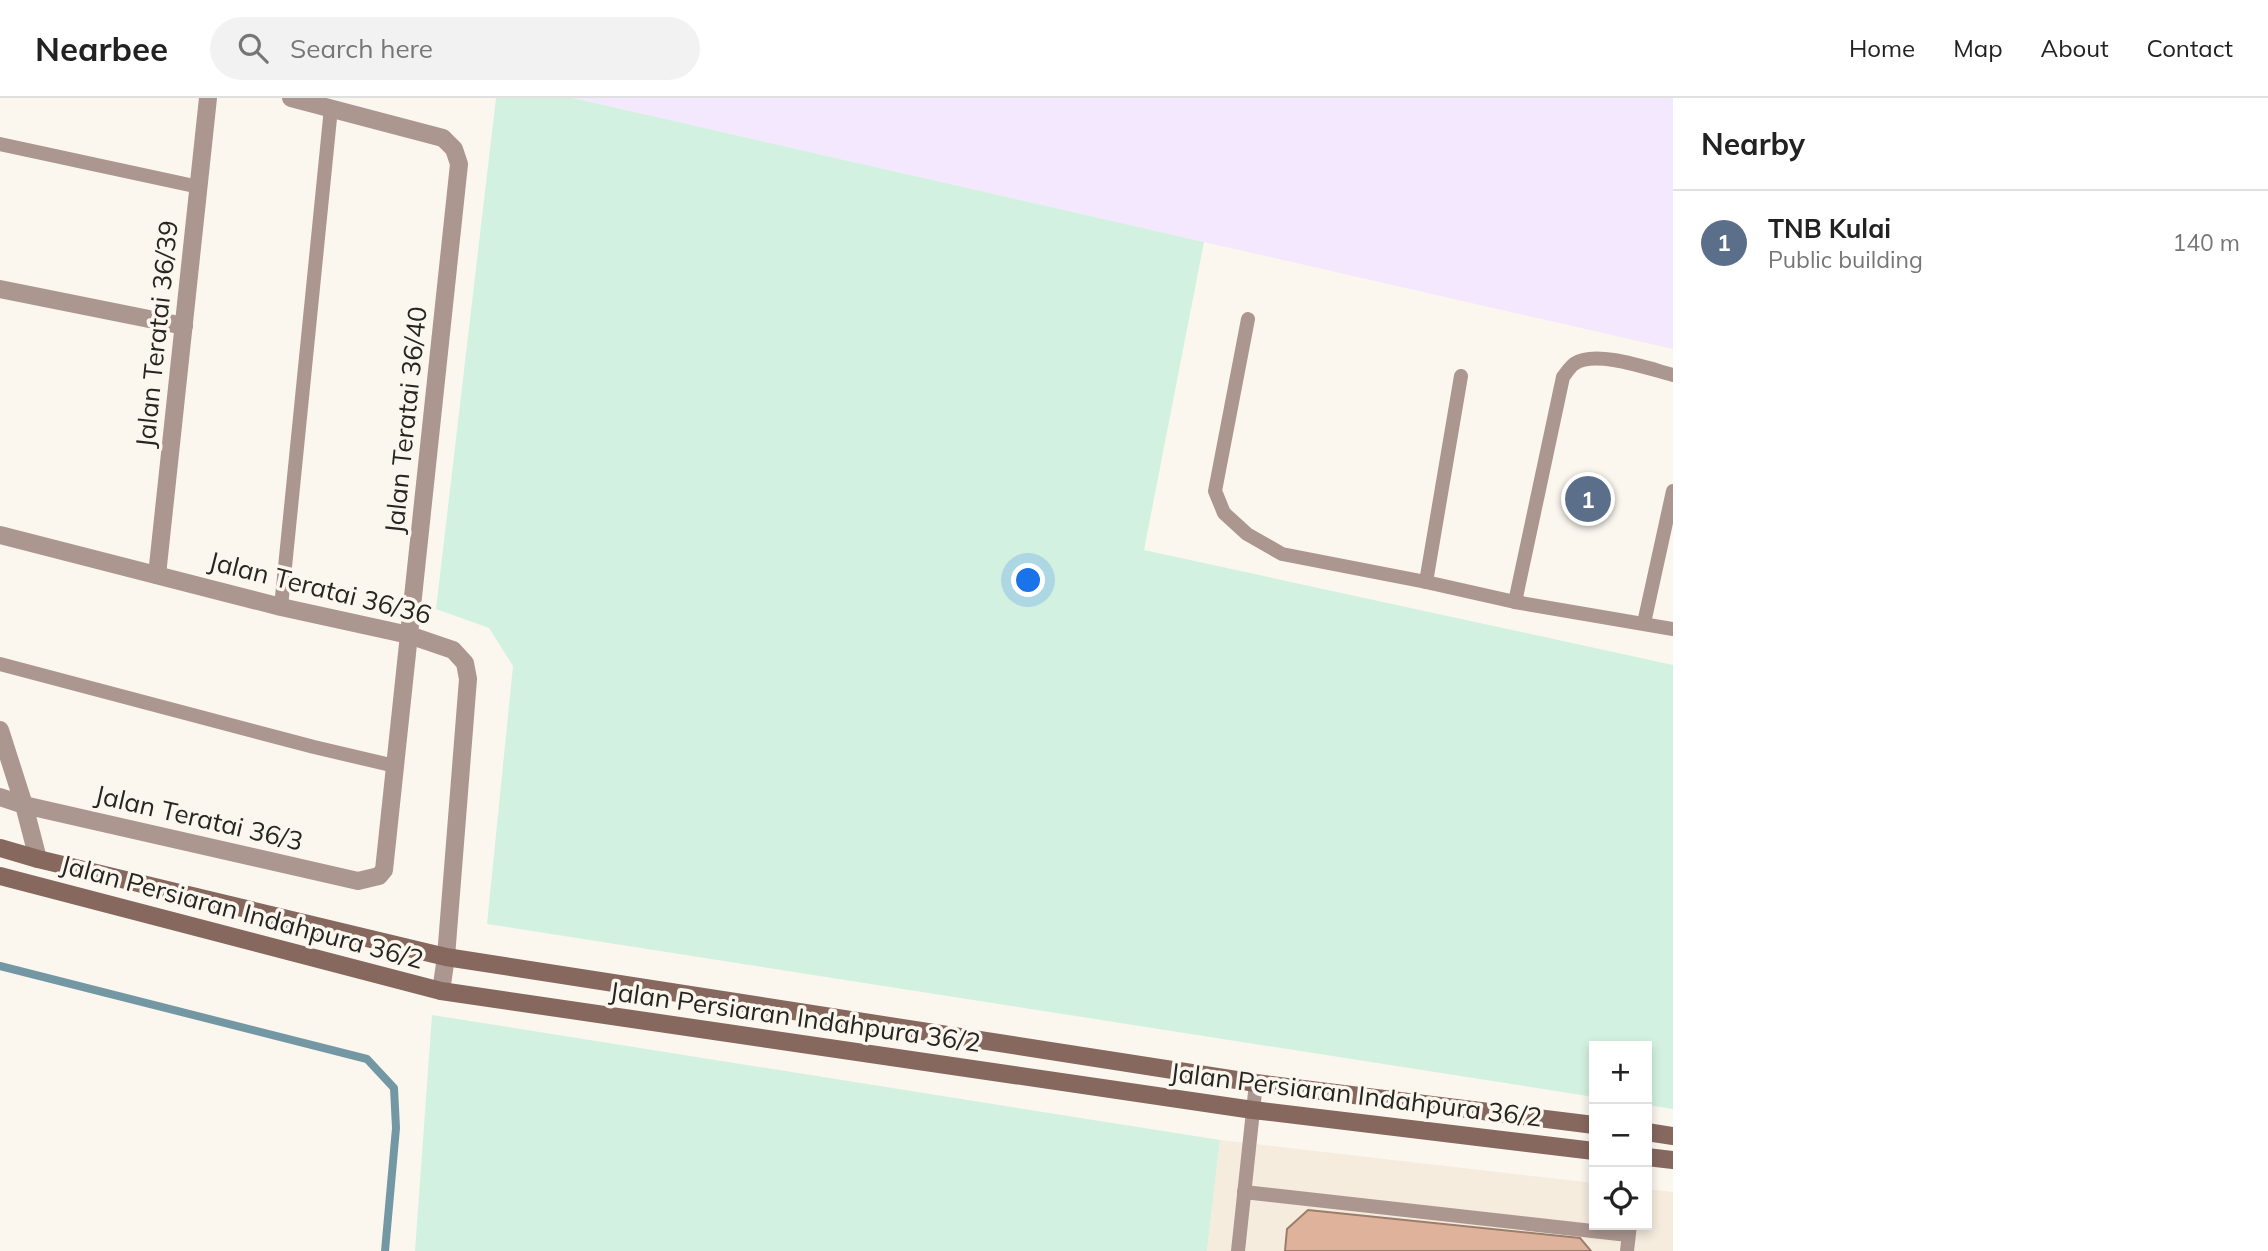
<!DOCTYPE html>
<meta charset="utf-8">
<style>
body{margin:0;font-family:Mulish,sans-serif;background:#f2f2f2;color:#222}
.controls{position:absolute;right:21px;bottom:21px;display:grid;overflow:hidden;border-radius:0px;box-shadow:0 4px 10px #0003}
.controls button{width:63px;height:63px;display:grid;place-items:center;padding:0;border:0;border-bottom:2px solid #e0e0e0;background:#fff;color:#222;font:35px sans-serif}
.you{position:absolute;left:1029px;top:483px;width:24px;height:24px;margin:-18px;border:5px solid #fff;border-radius:50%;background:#1a73e8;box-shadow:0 0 0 10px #1a73e833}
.badge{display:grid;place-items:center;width:46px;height:46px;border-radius:50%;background:#2563eb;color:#fff;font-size:23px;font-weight:700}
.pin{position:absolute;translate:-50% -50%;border:4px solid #fff;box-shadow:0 2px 7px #0006}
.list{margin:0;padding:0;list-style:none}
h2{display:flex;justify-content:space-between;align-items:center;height:91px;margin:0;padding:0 28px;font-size:30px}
h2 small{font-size:23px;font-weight:400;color:#767676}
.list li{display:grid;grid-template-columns:46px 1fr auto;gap:21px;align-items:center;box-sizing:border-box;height:105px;padding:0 28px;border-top:2px solid #e0e0e0}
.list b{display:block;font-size:26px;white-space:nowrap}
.list p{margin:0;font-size:23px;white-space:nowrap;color:#767676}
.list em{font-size:23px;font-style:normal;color:#767676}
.icon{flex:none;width:38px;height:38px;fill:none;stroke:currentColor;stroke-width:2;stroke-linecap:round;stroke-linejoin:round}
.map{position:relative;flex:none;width:1673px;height:1153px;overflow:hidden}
header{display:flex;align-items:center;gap:42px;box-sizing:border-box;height:98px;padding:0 35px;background:#fff;border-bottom:2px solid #e0e0e0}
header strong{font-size:33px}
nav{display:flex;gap:38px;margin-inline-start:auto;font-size:24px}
.search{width:490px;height:63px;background:#f2f2f2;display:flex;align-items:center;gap:18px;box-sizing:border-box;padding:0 24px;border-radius:38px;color:#767676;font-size:26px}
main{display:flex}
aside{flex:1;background:#fff}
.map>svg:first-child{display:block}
.built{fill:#f5ecde}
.medical{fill:#f3e8fd}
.green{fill:#d3f1e1}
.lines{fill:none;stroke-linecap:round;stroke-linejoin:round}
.stream{stroke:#7398a4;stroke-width:8}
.building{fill:#dfb39b;stroke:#9c7d6c;stroke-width:2}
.lane{stroke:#ac9690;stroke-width:14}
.street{stroke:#ac9690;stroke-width:18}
.secondary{stroke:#86685f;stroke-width:18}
.labels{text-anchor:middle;stroke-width:7;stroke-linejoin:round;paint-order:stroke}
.street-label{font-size:26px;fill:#262522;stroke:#fbf7ef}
</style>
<header>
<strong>Nearbee</strong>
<div class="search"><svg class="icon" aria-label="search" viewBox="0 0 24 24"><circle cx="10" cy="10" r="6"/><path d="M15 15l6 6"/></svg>Search here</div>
<nav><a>Home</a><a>Map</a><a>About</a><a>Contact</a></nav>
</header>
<main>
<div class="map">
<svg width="1673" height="1153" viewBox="0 0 1673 1153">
<rect width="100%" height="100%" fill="#fbf7ef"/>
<path class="built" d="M1220,1042L1594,1085V1127H1647V1091L1673,1094V1153H1207Z"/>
<path class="medical" d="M573,0H1673V251L1204,144Z"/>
<g class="green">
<path d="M496,0H573L1204,144L1144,452L1673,567V1011L1647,1007V948H1594V999L487,826L513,568L489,530L436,511Z"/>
<path d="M432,917L1220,1042L1207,1153H415Z"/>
</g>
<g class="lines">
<path class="stream" d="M0,868L367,961L394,990L396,1030L385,1153"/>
</g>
<path class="building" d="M1308,1112L1580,1140L1591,1153H1285L1287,1131Z"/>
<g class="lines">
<g class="lane">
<path d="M0,46L199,89"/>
<path d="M1248,221L1215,393L1224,415L1247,436L1282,456L1426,484L1515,504L1563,279C1566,275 1570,269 1574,266C1595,251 1650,271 1673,277"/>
<path d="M1426,484L1461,278"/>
<path d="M1515,504L1673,531"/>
<path d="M281,509L331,10"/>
<path d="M1644,525L1673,393"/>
<path d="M0,566L314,649L395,668"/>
<path d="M1244,1094L1628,1137"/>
<path d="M1238,1153L1256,985"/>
<path d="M1627,1153L1630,1127"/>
</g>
<g class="street">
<path d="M0,191L184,228"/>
<path d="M0,437L281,509L409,537L453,552L465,565L468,581L446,859L441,893"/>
<path d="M157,477L208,0"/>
<path d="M0,632L24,707L38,761"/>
<path d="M0,699L24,707L358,783L379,778L384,772L459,66L454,51L443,40L291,0"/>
</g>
<g class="secondary">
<path d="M0,750L38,761L446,859L1256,985L1594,1027"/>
<path d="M0,778L441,893L1253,1012L1594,1053"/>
<path d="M1647,1034L1673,1038"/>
<path d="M1647,1059L1673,1062"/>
</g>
</g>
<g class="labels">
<g class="street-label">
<text transform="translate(157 236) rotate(-84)" y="9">Jalan Teratai 36/39</text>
<text transform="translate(406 322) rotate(-84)" y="9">Jalan Teratai 36/40</text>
<text transform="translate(320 490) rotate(14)" y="9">Jalan Teratai 36/36</text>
<text transform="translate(199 720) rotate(13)" y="9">Jalan Teratai 36/3</text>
<text transform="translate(242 814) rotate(15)" y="9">Jalan Persiaran Indahpura 36/2</text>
<text transform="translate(795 919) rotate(8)" y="9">Jalan Persiaran Indahpura 36/2</text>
<text transform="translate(1356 997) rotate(7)" y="9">Jalan Persiaran Indahpura 36/2</text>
</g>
</g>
</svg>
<div class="controls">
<button>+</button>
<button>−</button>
<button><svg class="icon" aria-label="locate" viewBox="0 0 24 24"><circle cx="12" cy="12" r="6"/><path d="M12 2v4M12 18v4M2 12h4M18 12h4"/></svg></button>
</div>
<div class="you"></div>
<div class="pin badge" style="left:1588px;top:401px;background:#5c6f8a">1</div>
</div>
<aside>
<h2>Nearby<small></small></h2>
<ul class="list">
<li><span class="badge" style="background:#5c6f8a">1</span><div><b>TNB Kulai</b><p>Public building</p></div><em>140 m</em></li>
</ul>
</aside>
</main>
